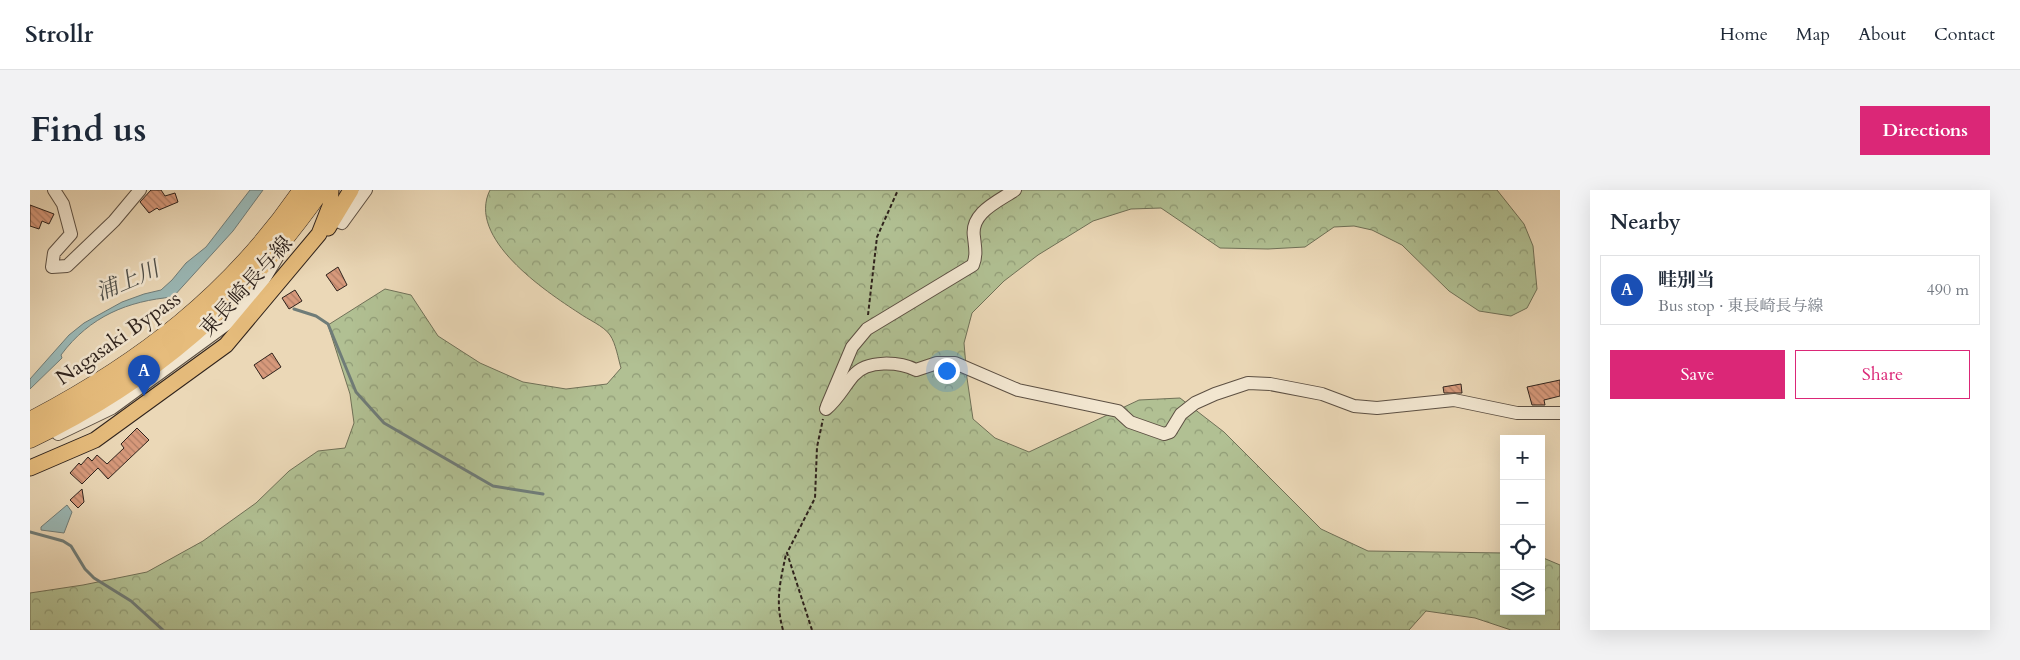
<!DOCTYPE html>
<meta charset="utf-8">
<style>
body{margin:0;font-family:Cardo,"Noto Serif JP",serif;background:#f2f2f3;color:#1f2937}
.controls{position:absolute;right:15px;bottom:15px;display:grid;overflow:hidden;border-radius:0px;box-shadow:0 5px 20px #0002}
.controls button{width:45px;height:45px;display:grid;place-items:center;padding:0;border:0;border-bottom:1px solid #e0e1e3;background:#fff;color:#1f2937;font:25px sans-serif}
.you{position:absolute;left:916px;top:180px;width:18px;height:18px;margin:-12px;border:4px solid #fff;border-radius:50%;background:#1a73e8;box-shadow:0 0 0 8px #1a73e833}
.badge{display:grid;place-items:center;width:32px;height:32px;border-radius:50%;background:#db2777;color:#fff;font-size:16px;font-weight:700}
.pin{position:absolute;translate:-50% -41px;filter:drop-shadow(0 1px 2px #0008)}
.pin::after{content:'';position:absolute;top:26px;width:18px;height:15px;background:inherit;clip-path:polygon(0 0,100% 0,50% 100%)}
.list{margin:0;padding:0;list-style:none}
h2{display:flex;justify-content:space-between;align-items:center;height:65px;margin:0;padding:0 20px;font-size:21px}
h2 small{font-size:16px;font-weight:400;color:#747a83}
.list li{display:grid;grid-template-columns:32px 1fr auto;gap:15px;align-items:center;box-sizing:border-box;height:70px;margin:0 10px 10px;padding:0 10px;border:1px solid #e0e1e3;border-radius:0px}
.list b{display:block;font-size:19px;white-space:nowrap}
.list p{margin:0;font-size:16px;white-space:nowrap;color:#747a83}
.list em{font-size:16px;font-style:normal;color:#747a83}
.actions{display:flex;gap:10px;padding:15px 20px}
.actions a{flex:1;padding:11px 0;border:1px solid #db2777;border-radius:0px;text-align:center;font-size:18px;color:#db2777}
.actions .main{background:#db2777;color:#fff}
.icon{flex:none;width:28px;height:28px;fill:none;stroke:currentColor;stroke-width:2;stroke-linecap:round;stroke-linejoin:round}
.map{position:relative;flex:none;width:1530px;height:440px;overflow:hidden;border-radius:0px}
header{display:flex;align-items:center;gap:30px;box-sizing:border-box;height:70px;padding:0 25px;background:#fff;border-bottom:1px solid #e0e1e3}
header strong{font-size:24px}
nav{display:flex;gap:28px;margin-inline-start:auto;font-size:18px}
.intro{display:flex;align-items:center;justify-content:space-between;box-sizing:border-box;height:120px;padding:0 30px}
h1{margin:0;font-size:35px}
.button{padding:12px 22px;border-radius:0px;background:#db2777;color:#fff;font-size:18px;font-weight:700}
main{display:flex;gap:30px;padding:0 30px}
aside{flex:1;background:#fff;border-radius:0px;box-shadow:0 5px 20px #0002}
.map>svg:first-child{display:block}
.forest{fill:url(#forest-crowns);stroke:#707158}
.water{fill:#9ab8b6;stroke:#6f7c78}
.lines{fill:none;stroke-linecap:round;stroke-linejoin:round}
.stream{stroke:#6f7c78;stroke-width:3}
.building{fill:url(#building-back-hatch);stroke:#2e221c}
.minor-casing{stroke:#5d5043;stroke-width:14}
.major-casing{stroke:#2e221c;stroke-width:17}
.highway-casing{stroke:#2e221c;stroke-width:19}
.path{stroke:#2e221c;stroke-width:2;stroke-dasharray:4 2.5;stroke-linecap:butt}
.minor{stroke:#f2e6d0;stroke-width:12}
.major{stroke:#e6bc7c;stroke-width:15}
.highway{stroke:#e6bc7c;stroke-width:18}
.labels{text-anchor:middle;stroke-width:5;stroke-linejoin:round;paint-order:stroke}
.street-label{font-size:21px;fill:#2e221c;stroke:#f2e6d0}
.water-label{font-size:22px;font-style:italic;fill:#4e4f4a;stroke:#f2e6d0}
</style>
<header>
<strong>Strollr</strong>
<nav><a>Home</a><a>Map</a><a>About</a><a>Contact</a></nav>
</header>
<div class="intro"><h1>Find us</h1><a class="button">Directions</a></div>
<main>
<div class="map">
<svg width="1530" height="440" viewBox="0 0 1530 440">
<defs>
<pattern id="forest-crowns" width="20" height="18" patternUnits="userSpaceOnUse" patternTransform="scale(1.25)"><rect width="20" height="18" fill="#b1c093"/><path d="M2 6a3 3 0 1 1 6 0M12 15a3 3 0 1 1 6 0" fill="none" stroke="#909c77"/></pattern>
<pattern id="building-back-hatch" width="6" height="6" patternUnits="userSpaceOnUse" patternTransform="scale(1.25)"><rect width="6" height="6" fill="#d7997b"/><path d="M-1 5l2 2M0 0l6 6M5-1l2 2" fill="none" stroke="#af7c64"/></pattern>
</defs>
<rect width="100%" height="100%" fill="#ebd8b7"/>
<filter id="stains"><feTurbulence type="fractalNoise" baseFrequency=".004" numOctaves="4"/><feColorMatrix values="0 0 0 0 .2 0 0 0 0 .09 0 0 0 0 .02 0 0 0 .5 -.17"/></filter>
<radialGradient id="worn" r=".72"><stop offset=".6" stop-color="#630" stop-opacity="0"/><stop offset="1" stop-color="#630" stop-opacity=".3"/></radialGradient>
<path class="forest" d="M460,0H1467L1494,34L1503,56L1507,99L1497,118L1481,126L1449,121L1419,101L1372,55L1342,40L1324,36L1304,37L1275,57L1238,59L1190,58L1131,18L1101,19L1063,31L1008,65L974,91L942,123L934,153L937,188L943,229L965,248L999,262L1109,210L1150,208L1194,242L1291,339L1338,361L1474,363V421H1511V367L1530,375V440H1481L1445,428L1396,421L1379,440H0V403L53,395L117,382L173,351L226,313L259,281L288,261L315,258L324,233L320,204L298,135L355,99L381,105L408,146L450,173L493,192L536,199L577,194L591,178C588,168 586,154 580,145C574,136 557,129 549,123C515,101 436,48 460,0Z"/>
<g class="water">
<path d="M220,0H233L203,41L143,107C98,111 60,126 31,165L32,168L0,199V189L39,145L54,133L92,112L114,104L131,100L142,90L156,73L176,57Z"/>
<path d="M37,315L42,322L34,343L11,340V337Z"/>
</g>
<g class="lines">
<g class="stream">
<path d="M264,119L286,126L298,134L326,202L354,233L463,296L513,304"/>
<path d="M0,342L33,351L41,356L55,379L64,388L101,411L133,440"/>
</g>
</g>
<g class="building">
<path d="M121,0H131L135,6L145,3L148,12L129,20L127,18L119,23L110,12Z"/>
<path d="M0,15L24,24L19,34L12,31L9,39L0,36Z"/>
<path d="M308,77L317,95L307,101L296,85Z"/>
<path d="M265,100L272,111L259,119L252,108Z"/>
<path d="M242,163L251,177L233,189L224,175Z"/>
<path d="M1530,190V206L1514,210L1515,215H1502L1497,197Z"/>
<path d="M1431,194L1432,203H1414L1413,197Z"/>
<path d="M107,238L119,250L78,289L68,278L52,294L40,283L49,273L51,275L58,267L62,271L67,265L77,274L94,258L91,254Z"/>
<path d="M52,299L54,312L48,318L40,310Z"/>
</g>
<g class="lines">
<g class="minor-casing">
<g id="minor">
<path d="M24,0L33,14L41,44L24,63L22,77L37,76L84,31L110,0"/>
<path d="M305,30L312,33L336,0"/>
<path d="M797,216L822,157L837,139L943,75C947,65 945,57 944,47C940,23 967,12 985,0"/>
<path d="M796,219C808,209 813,198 823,186C837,169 870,172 886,180L907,173H925L988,200L1088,221L1100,232L1134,244L1140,242L1151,224L1165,213L1185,204L1218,193L1240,194L1292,204L1324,216L1347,218L1424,210L1487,223H1530"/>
<path d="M28,244L82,218L197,134L229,98L249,64"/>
</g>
</g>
<g class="major-casing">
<g id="major">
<path d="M298,38L321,0"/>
<path d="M0,278L65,250L196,155L289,44L300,16L301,0"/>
</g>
</g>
<g class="highway-casing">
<g id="highway">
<path d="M0,231C111,173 201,104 272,0"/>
<path d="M0,249C123,190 213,111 291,0"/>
</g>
</g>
<g class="path">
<path d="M838,125L847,47L868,0"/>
<path d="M753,440C745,411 750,393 756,364"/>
<path d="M782,440L757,363L785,308L787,257L793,229"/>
</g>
<use href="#minor" class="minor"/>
<use href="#major" class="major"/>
<use href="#highway" class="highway"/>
</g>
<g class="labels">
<g class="street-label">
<text transform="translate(216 96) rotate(-48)" y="7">東長崎長与線</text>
<text transform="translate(88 148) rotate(-35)" y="7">Nagasaki Bypass</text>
</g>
<g class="water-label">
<text transform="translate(97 90) rotate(-23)" y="8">浦上川</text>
</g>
</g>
<rect width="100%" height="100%" filter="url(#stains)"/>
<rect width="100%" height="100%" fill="url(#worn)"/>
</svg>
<div class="controls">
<button>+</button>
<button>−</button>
<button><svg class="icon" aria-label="locate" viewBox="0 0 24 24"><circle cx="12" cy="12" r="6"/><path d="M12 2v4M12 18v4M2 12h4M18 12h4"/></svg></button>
<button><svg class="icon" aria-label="layers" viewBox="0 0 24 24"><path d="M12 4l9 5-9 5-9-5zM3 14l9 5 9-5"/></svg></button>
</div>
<div class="you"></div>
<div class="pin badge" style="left:114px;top:206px;background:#1a4fb4">A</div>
</div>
<aside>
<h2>Nearby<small></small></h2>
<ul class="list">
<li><span class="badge" style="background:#1a4fb4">A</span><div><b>畦別当</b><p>Bus stop · 東長崎長与線</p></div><em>490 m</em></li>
</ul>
<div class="actions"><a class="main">Save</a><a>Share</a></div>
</aside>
</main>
